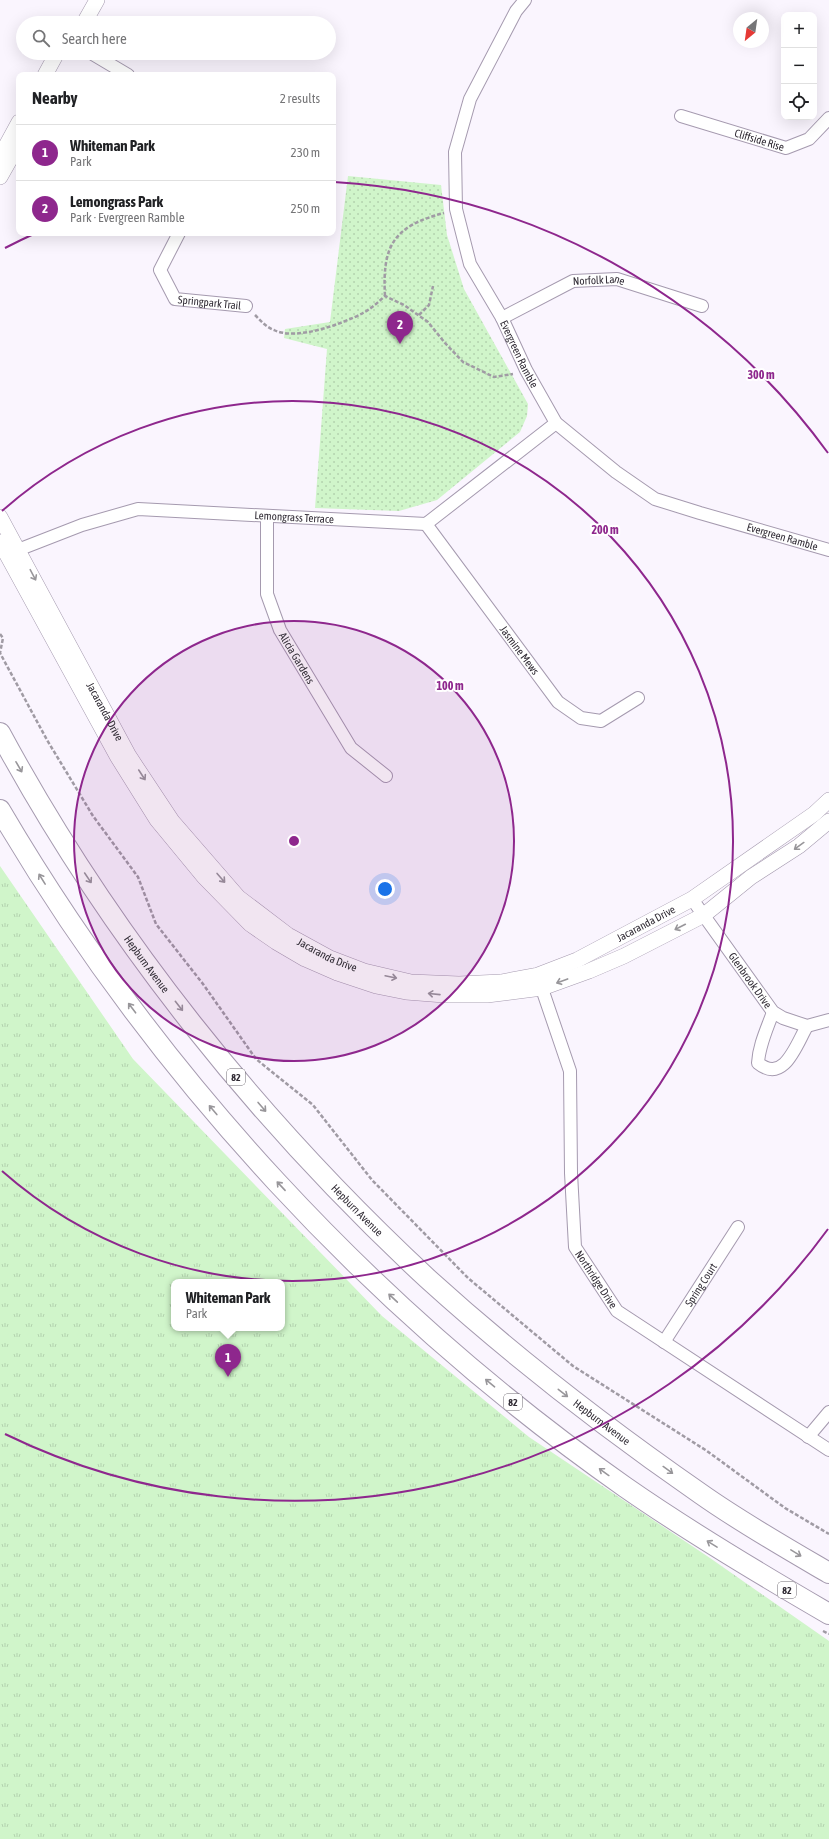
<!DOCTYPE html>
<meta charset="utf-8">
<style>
body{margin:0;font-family:"Asap Condensed",sans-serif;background:#f2f2f2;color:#202124}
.controls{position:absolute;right:12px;top:12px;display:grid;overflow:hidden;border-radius:8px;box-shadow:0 4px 16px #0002}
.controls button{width:36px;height:36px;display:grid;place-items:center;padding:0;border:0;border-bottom:1px solid #e0e0e0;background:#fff;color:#202124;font:20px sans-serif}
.compass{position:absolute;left:733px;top:12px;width:36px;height:36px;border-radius:50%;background:#fff;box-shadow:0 4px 16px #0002;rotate:209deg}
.you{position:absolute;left:385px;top:889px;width:14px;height:14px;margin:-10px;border:3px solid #fff;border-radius:50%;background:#1a73e8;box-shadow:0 0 0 6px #1a73e833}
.badge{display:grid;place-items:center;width:26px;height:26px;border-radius:50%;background:#8e278d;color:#fff;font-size:13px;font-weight:700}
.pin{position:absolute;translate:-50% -33px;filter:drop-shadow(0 1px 2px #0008)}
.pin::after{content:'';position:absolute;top:21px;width:14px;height:12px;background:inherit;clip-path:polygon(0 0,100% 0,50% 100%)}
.popup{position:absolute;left:171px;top:1279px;width:114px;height:52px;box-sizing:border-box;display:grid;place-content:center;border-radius:8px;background:#fff;filter:drop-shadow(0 1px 3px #0005);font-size:13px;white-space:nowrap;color:#757577}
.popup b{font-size:15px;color:#202124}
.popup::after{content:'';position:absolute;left:50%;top:100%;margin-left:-8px;border:8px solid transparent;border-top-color:#fff}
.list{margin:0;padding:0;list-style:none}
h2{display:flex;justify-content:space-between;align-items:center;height:52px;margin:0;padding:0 16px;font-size:17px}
h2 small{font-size:13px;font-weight:400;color:#757577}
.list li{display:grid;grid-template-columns:26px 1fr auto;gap:12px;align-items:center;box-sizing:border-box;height:56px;padding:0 16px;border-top:1px solid #e0e0e0}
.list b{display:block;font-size:15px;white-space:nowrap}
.list p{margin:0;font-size:13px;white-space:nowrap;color:#757577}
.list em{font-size:13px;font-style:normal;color:#757577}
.icon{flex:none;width:22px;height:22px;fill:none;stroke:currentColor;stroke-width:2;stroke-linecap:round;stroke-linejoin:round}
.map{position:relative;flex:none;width:829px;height:1839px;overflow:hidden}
.search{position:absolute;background:#fff;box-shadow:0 4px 16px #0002;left:16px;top:16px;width:320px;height:44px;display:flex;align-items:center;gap:10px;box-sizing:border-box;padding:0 14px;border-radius:22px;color:#757577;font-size:15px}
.panel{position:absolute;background:#fff;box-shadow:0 4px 16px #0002;left:16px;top:72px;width:320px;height:164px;border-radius:8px}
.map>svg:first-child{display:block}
.grass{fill:url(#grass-tufts);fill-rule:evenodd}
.park{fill:url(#park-dots)}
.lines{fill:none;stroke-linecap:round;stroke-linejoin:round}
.minor-casing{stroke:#a59aaf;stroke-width:14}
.tertiary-casing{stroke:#a59aaf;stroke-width:16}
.primary-casing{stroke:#a59aaf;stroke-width:22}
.path{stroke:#a09ba4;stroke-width:2.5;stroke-dasharray:4 2;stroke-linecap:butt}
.minor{stroke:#fff;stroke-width:12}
.tertiary{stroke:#fff;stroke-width:15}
.primary{stroke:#fff;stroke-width:20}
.oneway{stroke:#98969a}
.ring{fill:none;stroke:#8e278d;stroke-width:2}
.labels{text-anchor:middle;stroke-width:4;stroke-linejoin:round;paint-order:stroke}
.shield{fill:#fff;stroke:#6f6b72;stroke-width:1}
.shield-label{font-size:10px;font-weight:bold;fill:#312c35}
.street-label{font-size:11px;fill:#312c35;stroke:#fff}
.centre{fill:#8e278d;stroke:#fff;stroke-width:2}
.ring-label{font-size:12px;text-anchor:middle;font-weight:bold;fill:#8e278d;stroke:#fff;stroke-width:4;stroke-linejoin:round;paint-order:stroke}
</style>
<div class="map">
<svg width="829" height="1839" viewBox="0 0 829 1839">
<defs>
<pattern id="grass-tufts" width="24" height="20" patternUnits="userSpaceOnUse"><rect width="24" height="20" fill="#d0f5ca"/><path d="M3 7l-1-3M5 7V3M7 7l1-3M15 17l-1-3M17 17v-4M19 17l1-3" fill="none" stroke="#b3d2ae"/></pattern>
<pattern id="park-dots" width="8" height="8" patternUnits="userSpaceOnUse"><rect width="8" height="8" fill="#d0f5ca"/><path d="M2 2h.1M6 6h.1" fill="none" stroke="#b3d2ae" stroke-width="1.8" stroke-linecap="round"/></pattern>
</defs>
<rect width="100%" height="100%" fill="#faf5fe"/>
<path class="grass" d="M0,866L133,1059L382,1316L529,1437L710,1558L829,1641V1839H0ZM174,1282H282V1328H174Z"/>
<path class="park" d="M348,176L441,185L447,235L464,289L528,404L527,416L520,432L437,500L399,511L315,508L327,349L284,338L285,329L330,322Z"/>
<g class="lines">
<g class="minor-casing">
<g id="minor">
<path id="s1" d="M525,0L516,11L470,99L455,152L456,209L470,264L502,318L526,370L556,423L616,472L655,499L700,513L829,550"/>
<path d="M91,53L128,75"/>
<path id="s2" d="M681,116L786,148L809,139L829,118"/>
<path id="s3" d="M179,233L160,270L175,299L246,306"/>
<path id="s4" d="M502,318L573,281L617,279L702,306"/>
<path id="s5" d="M267,516V594L280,630L351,748L386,776"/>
<path id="s6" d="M426,524L558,702L581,718L601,721L638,698"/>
<path id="s7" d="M10,553L82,525L138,509L426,524L556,423"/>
<path id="s8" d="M692,899L773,1012L783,1018L807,1026L829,1020"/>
<path id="s9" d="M539,980L570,1071L571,1173L575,1247L617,1311L829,1450"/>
<path d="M773,1012C767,1029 759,1045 758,1063C784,1084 796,1045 807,1026"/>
<path id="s10" d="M664,1342L738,1227"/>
<path d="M808,1437L829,1412"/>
</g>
</g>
<g class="tertiary-casing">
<g id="tertiary">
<path d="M84,23L97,0"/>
<path d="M45,75L57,53"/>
<path d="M0,157L19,122"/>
<path d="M0,177L17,147"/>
<path id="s11" d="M0,517L129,756L172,821L238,897L288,935L330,958L364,971L411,982L459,984L501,982L538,975L577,960L692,899L814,814L829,800"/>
<path d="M0,542L117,756L157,820L204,877L250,924L276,942L305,959L337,973L376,986L406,992L444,995H487L542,988L589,971L624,956L704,915L751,877L799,846L829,821"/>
</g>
</g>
<g class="primary-casing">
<g id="primary">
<path id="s12" d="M0,733C110,937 259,1122 428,1279C514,1357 606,1428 701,1494C742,1523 786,1548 829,1573"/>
<path d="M0,810C156,1076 373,1310 625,1487C691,1533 760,1574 829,1614"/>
</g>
</g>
<g class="path">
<path d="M385,296C382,245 394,226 444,213"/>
<path d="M255,315C261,321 266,327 274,330C296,341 342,324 363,313C371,309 378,302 385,296L404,305L428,322L445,343L463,362L494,377L513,374"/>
<path d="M419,315L429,305L433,286"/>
<path d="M0,634L3,638L0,653L47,740L93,816L138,877L156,924L203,984L256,1059L313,1105L372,1180L468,1278L573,1366L707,1451L785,1508L829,1534"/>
<path d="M823,1631L829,1634"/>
</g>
<use href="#minor" class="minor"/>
<use href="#tertiary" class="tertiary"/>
<use href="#primary" class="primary"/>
</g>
<defs><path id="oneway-shaft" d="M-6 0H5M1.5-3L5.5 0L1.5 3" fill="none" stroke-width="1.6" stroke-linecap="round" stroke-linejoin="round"/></defs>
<g class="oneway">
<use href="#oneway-shaft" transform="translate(33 575) rotate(62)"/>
<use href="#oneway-shaft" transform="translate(19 767) rotate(60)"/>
<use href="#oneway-shaft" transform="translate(142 775) rotate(57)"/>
<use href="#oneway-shaft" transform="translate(799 846) rotate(144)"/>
<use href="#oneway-shaft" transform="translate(88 878) rotate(56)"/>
<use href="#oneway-shaft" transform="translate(221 878) rotate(49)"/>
<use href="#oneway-shaft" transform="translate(42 879) rotate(-122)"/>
<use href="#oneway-shaft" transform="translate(680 927) rotate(153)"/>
<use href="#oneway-shaft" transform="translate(391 977) rotate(12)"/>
<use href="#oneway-shaft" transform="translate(562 981) rotate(160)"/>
<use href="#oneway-shaft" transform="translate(434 994) rotate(-174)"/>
<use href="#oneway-shaft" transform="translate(179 1006) rotate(52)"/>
<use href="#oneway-shaft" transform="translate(132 1008) rotate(-127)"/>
<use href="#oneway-shaft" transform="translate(262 1107) rotate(49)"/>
<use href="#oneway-shaft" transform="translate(213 1110) rotate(-130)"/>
<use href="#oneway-shaft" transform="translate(281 1186) rotate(-133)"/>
<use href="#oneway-shaft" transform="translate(393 1298) rotate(-137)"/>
<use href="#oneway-shaft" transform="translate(490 1383) rotate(-140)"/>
<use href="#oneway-shaft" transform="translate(563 1393) rotate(38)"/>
<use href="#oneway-shaft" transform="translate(668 1470) rotate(36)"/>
<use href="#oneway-shaft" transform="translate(604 1472) rotate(-144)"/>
<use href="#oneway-shaft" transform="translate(712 1544) rotate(-148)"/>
<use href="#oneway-shaft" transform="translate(796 1553) rotate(31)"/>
</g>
<circle cx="294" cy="841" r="220" fill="#8e278d" fill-opacity=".12"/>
<g class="ring">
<circle cx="294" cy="841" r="220"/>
<path d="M2 511A440 440 0 1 1 2 1171"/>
<path d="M828 1229A660 660 0 0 1 5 1434M5 248A660 660 0 0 1 36 233M334 182A660 660 0 0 1 828 453"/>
</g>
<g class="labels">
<g class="shield">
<rect x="227" y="1069" width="18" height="16" rx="3"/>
<rect x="504" y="1394" width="18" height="16" rx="3"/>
<rect x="778" y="1582" width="18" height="16" rx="3"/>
</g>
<g class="shield-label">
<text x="236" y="1081">82</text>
<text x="513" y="1406">82</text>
<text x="787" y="1594">82</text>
</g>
<g class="street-label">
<text dy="4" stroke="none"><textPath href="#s2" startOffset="82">Cliffside Rise</textPath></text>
<text dy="4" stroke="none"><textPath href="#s4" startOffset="106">Norfolk Lane</textPath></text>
<text dy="4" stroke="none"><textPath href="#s3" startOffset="109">Springpark Trail</textPath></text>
<text dy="4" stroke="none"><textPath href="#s1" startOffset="385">Evergreen Ramble</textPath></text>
<text dy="4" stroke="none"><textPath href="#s7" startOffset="292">Lemongrass Terrace</textPath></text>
<text dy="4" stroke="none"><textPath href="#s1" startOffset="721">Evergreen Ramble</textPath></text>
<text dy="4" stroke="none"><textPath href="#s6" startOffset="157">Jasmine Mews</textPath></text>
<text dy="4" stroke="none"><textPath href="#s5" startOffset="149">Alicia Gardens</textPath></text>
<text dy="4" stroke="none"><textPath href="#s11" startOffset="221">Jacaranda Drive</textPath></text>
<text dy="4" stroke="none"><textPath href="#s11" startOffset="893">Jacaranda Drive</textPath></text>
<text dy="4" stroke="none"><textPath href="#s11" startOffset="557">Jacaranda Drive</textPath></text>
<text dy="4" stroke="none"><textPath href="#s12" startOffset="274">Hepburn Avenue</textPath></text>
<text dy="4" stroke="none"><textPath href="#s8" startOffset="100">Glenbrook Drive</textPath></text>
<text dy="4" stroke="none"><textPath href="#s12" startOffset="598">Hepburn Avenue</textPath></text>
<text dy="4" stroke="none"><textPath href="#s9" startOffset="311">Northridge Drive</textPath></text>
<text dy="4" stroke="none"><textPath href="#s10" startOffset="68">Spring Court</textPath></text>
<text dy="4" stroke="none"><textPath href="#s12" startOffset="922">Hepburn Avenue</textPath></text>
</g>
</g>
<circle cx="294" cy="841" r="6" class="centre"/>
<g class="ring-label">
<text x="761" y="379">300 m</text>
<text x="605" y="534">200 m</text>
<text x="450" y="690">100 m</text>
</g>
</svg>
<div class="controls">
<button>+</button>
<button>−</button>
<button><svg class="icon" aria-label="locate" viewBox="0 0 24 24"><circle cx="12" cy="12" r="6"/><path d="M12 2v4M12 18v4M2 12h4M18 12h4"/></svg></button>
</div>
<svg class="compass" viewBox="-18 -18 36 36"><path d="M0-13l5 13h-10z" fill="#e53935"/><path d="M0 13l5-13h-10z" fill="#757577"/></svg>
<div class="you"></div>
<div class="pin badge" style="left:228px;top:1377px">1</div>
<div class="popup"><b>Whiteman Park</b>Park</div>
<div class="pin badge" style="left:400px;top:344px">2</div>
<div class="search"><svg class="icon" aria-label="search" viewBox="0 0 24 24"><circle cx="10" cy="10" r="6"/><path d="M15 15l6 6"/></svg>Search here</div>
<section class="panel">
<h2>Nearby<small>2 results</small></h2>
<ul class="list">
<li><span class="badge">1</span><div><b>Whiteman Park</b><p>Park</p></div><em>230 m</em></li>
<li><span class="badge">2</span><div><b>Lemongrass Park</b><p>Park · Evergreen Ramble</p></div><em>250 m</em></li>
</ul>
</section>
</div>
